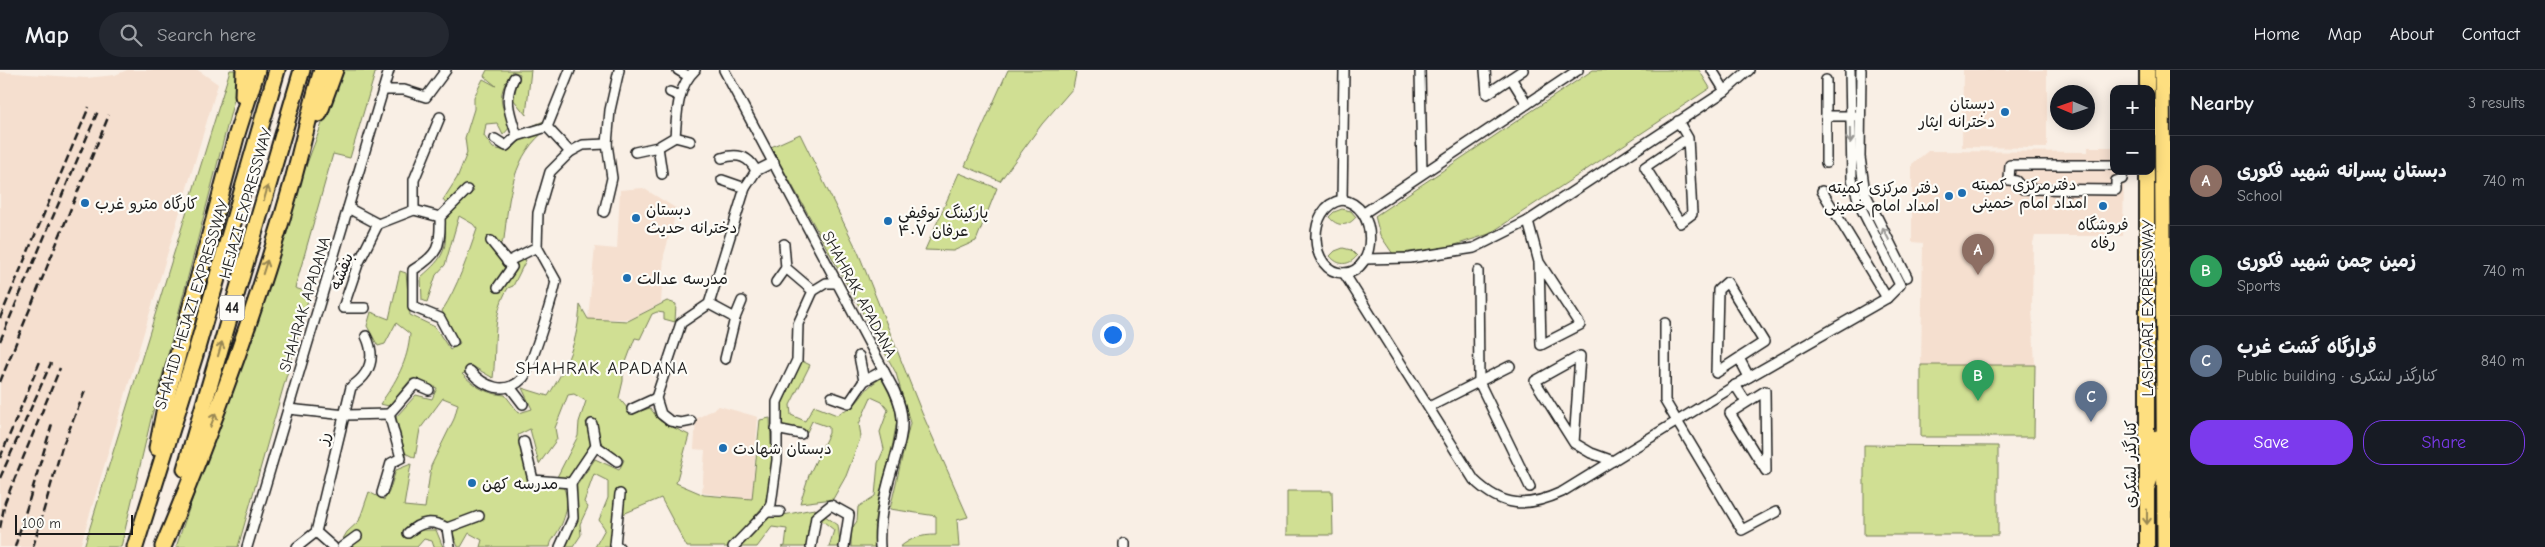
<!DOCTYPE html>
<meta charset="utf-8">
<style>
body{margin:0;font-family:"Comic Neue","Playpen Sans Arabic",sans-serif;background:#242831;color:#f1f3f6}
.controls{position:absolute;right:15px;top:15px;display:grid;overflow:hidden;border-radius:10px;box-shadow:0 2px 12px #0003}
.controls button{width:45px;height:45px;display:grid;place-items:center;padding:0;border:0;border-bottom:1px solid #363941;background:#171b24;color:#f1f3f6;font:25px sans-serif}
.compass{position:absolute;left:2050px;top:15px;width:45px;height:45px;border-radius:50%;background:#171b24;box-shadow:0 2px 12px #0003;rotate:272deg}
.scale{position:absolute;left:15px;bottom:12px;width:118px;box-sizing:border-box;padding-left:5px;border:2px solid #1c1c1c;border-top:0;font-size:14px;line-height:18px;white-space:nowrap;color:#1c1c1c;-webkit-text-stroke:4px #fdfcf7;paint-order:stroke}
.you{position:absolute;left:1112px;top:264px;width:18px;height:18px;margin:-12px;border:4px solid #fff;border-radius:50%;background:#1a73e8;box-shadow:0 0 0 8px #1a73e833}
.badge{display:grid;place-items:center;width:32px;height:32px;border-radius:50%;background:#7c3aed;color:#fff;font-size:16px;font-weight:700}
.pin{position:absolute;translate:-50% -41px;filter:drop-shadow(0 1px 2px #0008)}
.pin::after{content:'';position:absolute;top:26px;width:18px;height:15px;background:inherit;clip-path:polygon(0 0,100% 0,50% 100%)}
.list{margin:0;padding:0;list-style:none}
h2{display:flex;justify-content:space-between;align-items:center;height:65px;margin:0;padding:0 20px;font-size:21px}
h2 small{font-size:16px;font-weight:400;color:#9ea1a6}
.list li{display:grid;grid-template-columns:32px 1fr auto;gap:15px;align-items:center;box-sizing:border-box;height:90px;padding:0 20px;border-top:1px solid #363941}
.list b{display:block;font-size:19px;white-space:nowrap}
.list p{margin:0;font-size:16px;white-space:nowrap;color:#9ea1a6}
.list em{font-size:16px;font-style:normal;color:#9ea1a6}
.actions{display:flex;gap:10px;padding:15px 20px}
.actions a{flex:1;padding:11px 0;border:1px solid #7c3aed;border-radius:20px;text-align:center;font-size:18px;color:#7c3aed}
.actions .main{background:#7c3aed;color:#fff}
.icon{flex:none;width:28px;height:28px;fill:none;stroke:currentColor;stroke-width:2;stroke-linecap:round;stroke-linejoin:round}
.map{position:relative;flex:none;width:2170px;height:477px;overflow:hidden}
header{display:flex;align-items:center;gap:30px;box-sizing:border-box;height:70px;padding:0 25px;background:#171b24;border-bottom:1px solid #363941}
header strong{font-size:24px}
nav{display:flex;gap:28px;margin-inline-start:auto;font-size:18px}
.search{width:350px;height:45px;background:#242831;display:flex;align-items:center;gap:12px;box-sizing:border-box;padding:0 18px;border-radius:28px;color:#9ea1a6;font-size:19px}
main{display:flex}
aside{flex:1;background:#171b24}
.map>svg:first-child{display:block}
.built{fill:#f5dfcf}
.green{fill:#d0df93;stroke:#767e58}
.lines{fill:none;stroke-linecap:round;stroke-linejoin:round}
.minor-casing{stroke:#1c1c1c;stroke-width:12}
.primary-casing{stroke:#1c1c1c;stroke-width:18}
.trunk-casing{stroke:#1c1c1c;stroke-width:19}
.minor{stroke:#fdfcf7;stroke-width:9}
.primary{stroke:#fedf80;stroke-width:14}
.trunk{stroke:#fedf80;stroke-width:15}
.rail{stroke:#1c1c1c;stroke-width:2.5;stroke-dasharray:8 4;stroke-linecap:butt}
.oneway{stroke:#989794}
.oneway2{stroke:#988753}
.poi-dot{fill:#1f6fb2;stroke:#fdfcf7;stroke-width:2}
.labels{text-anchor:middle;stroke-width:4.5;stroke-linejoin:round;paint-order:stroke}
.shield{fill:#fdfcf7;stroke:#605f5e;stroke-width:1}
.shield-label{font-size:15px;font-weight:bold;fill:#1c1c1c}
.poi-label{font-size:16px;fill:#1c1c1c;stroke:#fdfcf7;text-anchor:start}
.street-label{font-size:16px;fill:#1c1c1c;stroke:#fdfcf7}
.neighbourhood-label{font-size:18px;letter-spacing:1px;fill:#1c1c1c;stroke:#fdfcf7}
</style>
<header>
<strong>Map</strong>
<div class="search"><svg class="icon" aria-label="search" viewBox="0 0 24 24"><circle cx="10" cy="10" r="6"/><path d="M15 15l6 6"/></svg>Search here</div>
<nav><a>Home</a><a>Map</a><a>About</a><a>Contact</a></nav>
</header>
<main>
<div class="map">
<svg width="2170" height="477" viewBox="0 0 2170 477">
<rect width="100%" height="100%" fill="#f9efe5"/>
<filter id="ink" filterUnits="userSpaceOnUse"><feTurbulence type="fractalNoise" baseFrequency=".02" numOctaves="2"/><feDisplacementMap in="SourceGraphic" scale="10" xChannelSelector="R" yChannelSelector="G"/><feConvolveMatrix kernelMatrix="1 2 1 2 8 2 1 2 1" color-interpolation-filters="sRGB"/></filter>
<g filter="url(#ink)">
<g class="built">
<path d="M127,0H198L218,14L80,477H0V2L86,8L115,5Z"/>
<path d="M1963,0H2047V78L1962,77Z"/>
<path d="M2088,77H2114V101H2124L2123,166H2035L2033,173L2032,237L2035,295H1921L1923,173L1912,172V94L1928,81L2088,82Z"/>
<path d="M643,118L677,139L664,185L661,233L631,249H588L595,177L617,179L620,120Z"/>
<path d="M719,336L758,347L752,429L702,423L705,380L694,379L696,349Z"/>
</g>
<g class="green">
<path d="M230,0H235L236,22L151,349L121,477H84Z"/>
<path d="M342,0H376L350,88L333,84L295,218L310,223L238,477H176L268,207L278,171Z"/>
<path d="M487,0H531L526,45L513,29L520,4L512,1C498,24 498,32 511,56L503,65L497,53L486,54L484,66L493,78L506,81L515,76L523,60L546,50L549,58C512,84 509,127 504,169L499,176L492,168L486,170L506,200L493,218L497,223L515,200L512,193L522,188L526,190L513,216L508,218C491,246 497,277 493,308L474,297L470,301L462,304C475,317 487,324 505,325L519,343L532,339L522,318L548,326C567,297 578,270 580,235L588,249L628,251L667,231L676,234L675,252L664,249V243L657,242L652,244L640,269L635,268L623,300V311L619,328L632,344L650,338L660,351L689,365L676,413L704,425L752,429L760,350L770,348L772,401L765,434L729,477H687L661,428L623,444V421H616L611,477H595L605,459L599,450L608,428V411L594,404L584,432L588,437L580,454L581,465L573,477H564L578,447L575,418L595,389L619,400L624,390L601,373L595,351L586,352L591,374L568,408L556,409L578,366L579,352L586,331L574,324L568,325L555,358L557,369L539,394L530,359L518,365L530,413L562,415C572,431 565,451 555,466C552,471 551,471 550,477H480L482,470L469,463L461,477H458L452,461L481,451L482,443L446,455L433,450L413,452L403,463L407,467L417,460H436L443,477H434L432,471L424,469L417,477H350L361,470V465L356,463L341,472L347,462L359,451L369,422L384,430L389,422L396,400L411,394L404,436L425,438L431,396L454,349L458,334L443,328L420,359L415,388L405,383L396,347L416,325L432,329L437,318L411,309L389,336L380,334C396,312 408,291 410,264L396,253L385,274L378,276L367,256L371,242L389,249L400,201L406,203L410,245L435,257L450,280L460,273L442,241C458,216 467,188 477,159L473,154L459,146L445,195L436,205L427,232L422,230L421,207C445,186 447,181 445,149L474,121L469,115L447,135L443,130L457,108L467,83L465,68L474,39V27L483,9L496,16L484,6Z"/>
<path d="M1008,0H1073L1076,3L1073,18L1042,54L1000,111L965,96Z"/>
<path d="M1593,0H1699L1710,18L1489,164L1449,177L1393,184L1380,165L1375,146Z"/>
<path d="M800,64L858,182L922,343L968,447L957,450L959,477H900C911,468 921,465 936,465V446L890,439L910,353L896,303L771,77Z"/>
<path d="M959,103L997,118L976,171L953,181L925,180Z"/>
<path d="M1342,139L1351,141L1356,147C1348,157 1337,157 1329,147L1334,142Z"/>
<path d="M1343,178L1351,180L1357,186C1349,196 1338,196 1330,186L1335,181Z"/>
<path d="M802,291L810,295L790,335L791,345L805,351L814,336L837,345C843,340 850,339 855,334C867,321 864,319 881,308C887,319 894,331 896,344C898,351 895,360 894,367C888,404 870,439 875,477H851V460L857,451L858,437L875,426L878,393L884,379L880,362L888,340L882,332L871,327L859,354L861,366L846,406L833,429L800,433L809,405L829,363V357L812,351L807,362L780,355L782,334Z"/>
<path d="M1921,295H2035L2034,367H1921Z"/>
<path d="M1864,375L1998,376V465H1864Z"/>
<path d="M1287,421H1332L1333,465H1287Z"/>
<path d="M815,439L838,455L840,473L838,477H829L834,460L819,448L807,477H782L785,476L787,459L772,457L757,477H740L769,446C787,446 798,441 815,439Z"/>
</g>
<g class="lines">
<g class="minor-casing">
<g id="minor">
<path d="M678,0L688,6"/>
<path d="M724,0L894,320C898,329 902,340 902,350C903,365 897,382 893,396C885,422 878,450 880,477"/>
<path d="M1420,0L1422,103"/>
<path d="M1485,0L1487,24L1523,0"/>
<path d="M1712,0L1725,21"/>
<path d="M1861,0L1860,87L1865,123L1907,207"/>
<path d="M1511,8L1527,34"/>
<path d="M1826,10V93"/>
<path d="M383,20H404L426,27L446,0"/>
<path d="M670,22L679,26"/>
<path d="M1826,46H1854"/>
<path d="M1678,51L1688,68L1692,144L1680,153L1645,97L1688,68"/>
<path d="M547,57L570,82"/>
<path d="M517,66L547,57L570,0"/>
<path d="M675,67L690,71"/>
<path d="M495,69L506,76L517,66C510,44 503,29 514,8"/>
<path d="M658,77L675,67C677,43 677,17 695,0"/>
<path d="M635,82L658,77L662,104"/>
<path d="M722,88C738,83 749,86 756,101"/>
<path d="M2114,95H2010L2009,110L2016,111L2023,119L2116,120V111L2122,109L2123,101"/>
<path d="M722,110L745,118"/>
<path d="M1822,121L1887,228"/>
<path d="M1342,130C1379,135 1378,202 1344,203C1309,204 1305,136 1342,130Z"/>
<path d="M1342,130L1344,0"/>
<path d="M348,138L378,154"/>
<path d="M414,140L440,147"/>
<path d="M604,142L612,108L607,74"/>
<path d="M1364,143L1578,0"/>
<path d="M1528,151L1539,192L1541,275L1580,255L1539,192"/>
<path d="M491,171L512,197L498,217"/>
<path d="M1365,189L1410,188L1474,178L1528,151L1725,21L1749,0"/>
<path d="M507,192L537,177L538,143L550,102L570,82L583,75L607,74L610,40L619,0"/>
<path d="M1478,201L1479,312L1530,417"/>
<path d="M1344,203L1474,410C1503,438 1527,438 1562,422L1749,307L1887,228L1900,215L1860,136L1852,109L1850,0"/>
<path d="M776,212L786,198L784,174"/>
<path d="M813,221L826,213H837"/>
<path d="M709,234L735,248"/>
<path d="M365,238H343L358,194L378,154L414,140V110L440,47"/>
<path d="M1665,253V331L1742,460L1776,442"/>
<path d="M453,272L440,248L413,237V200C438,185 441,177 440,147L467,120"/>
<path d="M859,286L864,311"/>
<path d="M1739,288L1764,272L1727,212L1718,220L1716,303L1739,288L1749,307"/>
<path d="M725,289L735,248L742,231"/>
<path d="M470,301C484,317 506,326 523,308C531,299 553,226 556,211L537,177"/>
<path d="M1735,315L1746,332"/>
<path d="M510,317L523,334"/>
<path d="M1765,321L1766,401L1730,343Z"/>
<path d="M832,327L849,333L864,311L884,300"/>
<path d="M1429,337L1510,296"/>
<path d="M288,339L346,345L389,344"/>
<path d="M632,339L656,328"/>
<path d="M691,351L681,353L670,351L661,344L656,328L681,253L709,234L745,118L756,101L774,92"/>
<path d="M592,354L596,376L617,391"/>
<path d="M776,359L801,364"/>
<path d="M524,372L533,410L571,413"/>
<path d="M1574,373L1580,286L1535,311L1574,373L1591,383L1613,391"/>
<path d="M382,423L391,393L401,388L389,344L415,314L429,320"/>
<path d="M767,442H780"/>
<path d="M447,458L450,477"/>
<path d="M316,462L333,477"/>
<path d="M408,463C421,451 432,450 447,458L479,446"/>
<path d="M247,477L389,0"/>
<path d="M297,477L316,462L351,317C371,304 376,287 366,266"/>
<path d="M342,477L357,466"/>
<path d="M560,477L573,448L571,413L596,376"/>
<path d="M619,477L615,475L620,424"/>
<path d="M733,477L767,442L771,434L777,390V332L797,290L798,254L813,221L786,198"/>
<path d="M811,477L816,447L831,435L849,445L844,477"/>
<path d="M1124,477V473"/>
</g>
</g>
<g class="primary-casing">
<g id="primary">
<path d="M2147,0V19"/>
<path d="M2147,477V101"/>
</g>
</g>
<g class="trunk-casing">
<g id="trunk">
<path d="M2162,0L2165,477"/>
<path d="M243,26L244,0"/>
<path d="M319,44L335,0"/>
<path d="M157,378L168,322L236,67L257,0"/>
<path d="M185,399L302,0"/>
<path d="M2147,417L2153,400L2157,368"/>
<path d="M135,477L195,285L277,0"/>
<path d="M163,477C212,360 259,232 293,110C303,73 311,36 322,0"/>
</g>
</g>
<use href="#minor" class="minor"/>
<use href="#primary" class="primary"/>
<use href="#trunk" class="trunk"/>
<g class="rail">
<path d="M0,248L89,37"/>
<path d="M0,271L98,41"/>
<path d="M0,312L109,45"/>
<path d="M0,388L41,289"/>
<path d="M0,408L51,293"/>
<path d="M0,458L5,432L60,298"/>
<path d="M15,477L52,354"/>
<path d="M33,477L62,377L85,321"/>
</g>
</g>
<defs><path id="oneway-shaft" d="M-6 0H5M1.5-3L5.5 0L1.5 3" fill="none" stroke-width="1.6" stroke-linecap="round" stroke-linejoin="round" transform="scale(1.25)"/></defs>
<g class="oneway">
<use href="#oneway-shaft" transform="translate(1850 66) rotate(89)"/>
<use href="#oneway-shaft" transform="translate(1886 164) rotate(-117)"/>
</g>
<g class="oneway2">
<use href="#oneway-shaft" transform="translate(266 123) rotate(-74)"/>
<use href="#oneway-shaft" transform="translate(265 197) rotate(-72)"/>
<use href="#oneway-shaft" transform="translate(220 279) rotate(-74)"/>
<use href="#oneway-shaft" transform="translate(213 350) rotate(-69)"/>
<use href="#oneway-shaft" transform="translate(2147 447) rotate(90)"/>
</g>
</g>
<g class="poi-dot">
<circle cx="2005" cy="42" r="5"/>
<circle cx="1962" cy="123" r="5"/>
<circle cx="1949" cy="126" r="5"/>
<circle cx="85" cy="133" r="5"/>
<circle cx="2103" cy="136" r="5"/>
<circle cx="636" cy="148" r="5"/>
<circle cx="888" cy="151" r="5"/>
<circle cx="627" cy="208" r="5"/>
<circle cx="723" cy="378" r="5"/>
<circle cx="472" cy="413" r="5"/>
</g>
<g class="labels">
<rect class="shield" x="219.5" y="225.5" width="25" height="25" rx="4"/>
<g class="shield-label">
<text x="232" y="243">44</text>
</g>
<g class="poi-label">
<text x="1995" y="39" text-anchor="end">دبستان<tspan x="1995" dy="18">دخترانه ایثار</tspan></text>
<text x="1972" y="120">دفترمرکزی کمیته<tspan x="1972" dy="18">امداد امام خمینی</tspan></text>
<text x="1939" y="123" text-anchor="end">دفتر مرکزی کمیته<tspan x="1939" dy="18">امداد امام خمینی</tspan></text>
<text x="95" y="139">کارگاه مترو غرب</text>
<text x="646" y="145">دبستان<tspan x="646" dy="18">دخترانه حدیث</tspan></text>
<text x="898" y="148">پارکینگ توقیفی<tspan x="898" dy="18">عرفان ۴۰۷</tspan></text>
<text x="2103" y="160" text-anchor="middle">فروشگاه<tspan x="2103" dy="18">رفاه</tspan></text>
<text x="637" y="214">مدرسه عدالت</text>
<text x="733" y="384">دبستان شهادت</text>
<text x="482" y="419">مدرسه کهن</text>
</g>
<g class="street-label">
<text transform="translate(245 133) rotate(-74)" y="6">HEJAZI EXPRESSWAY</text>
<text transform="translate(341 201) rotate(-69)" y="6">بنفشه</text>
<text transform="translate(860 224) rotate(62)" y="6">SHAHRAK APADANA</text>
<text transform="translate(191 234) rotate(-73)" y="6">SHAHID HEJAZI EXPRESSWAY</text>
<text transform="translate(304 234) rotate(-73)" y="6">SHAHRAK APADANA</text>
<text transform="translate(2147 238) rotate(-90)" y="6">LASHGARI EXPRESSWAY</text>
<text transform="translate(323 368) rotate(-76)" y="6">رز</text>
<text transform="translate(2130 394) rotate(-90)" y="6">کنارگذر لشکری</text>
</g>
<g class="neighbourhood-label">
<text x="602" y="304">SHAHRAK APADANA</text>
</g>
</g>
</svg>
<div class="controls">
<button>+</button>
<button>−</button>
</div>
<svg class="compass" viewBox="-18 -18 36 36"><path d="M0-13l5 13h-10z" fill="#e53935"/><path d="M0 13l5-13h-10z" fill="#9ea1a6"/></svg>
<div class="scale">100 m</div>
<div class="you"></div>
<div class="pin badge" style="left:1978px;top:205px;background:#8d6e63">A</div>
<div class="pin badge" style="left:1978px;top:331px;background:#2e9e5b">B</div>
<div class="pin badge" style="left:2091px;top:352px;background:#5c6f8a">C</div>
</div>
<aside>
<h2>Nearby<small>3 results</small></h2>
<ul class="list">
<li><span class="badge" style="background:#8d6e63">A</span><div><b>دبستان پسرانه شهید فکوری</b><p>School</p></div><em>740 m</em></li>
<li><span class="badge" style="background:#2e9e5b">B</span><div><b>زمین چمن شهید فکوری</b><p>Sports</p></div><em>740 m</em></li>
<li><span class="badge" style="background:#5c6f8a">C</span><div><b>قرارگاه گشت غرب</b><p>Public building · کنارگذر لشکری</p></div><em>840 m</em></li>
</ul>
<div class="actions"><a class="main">Save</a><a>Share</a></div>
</aside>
</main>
